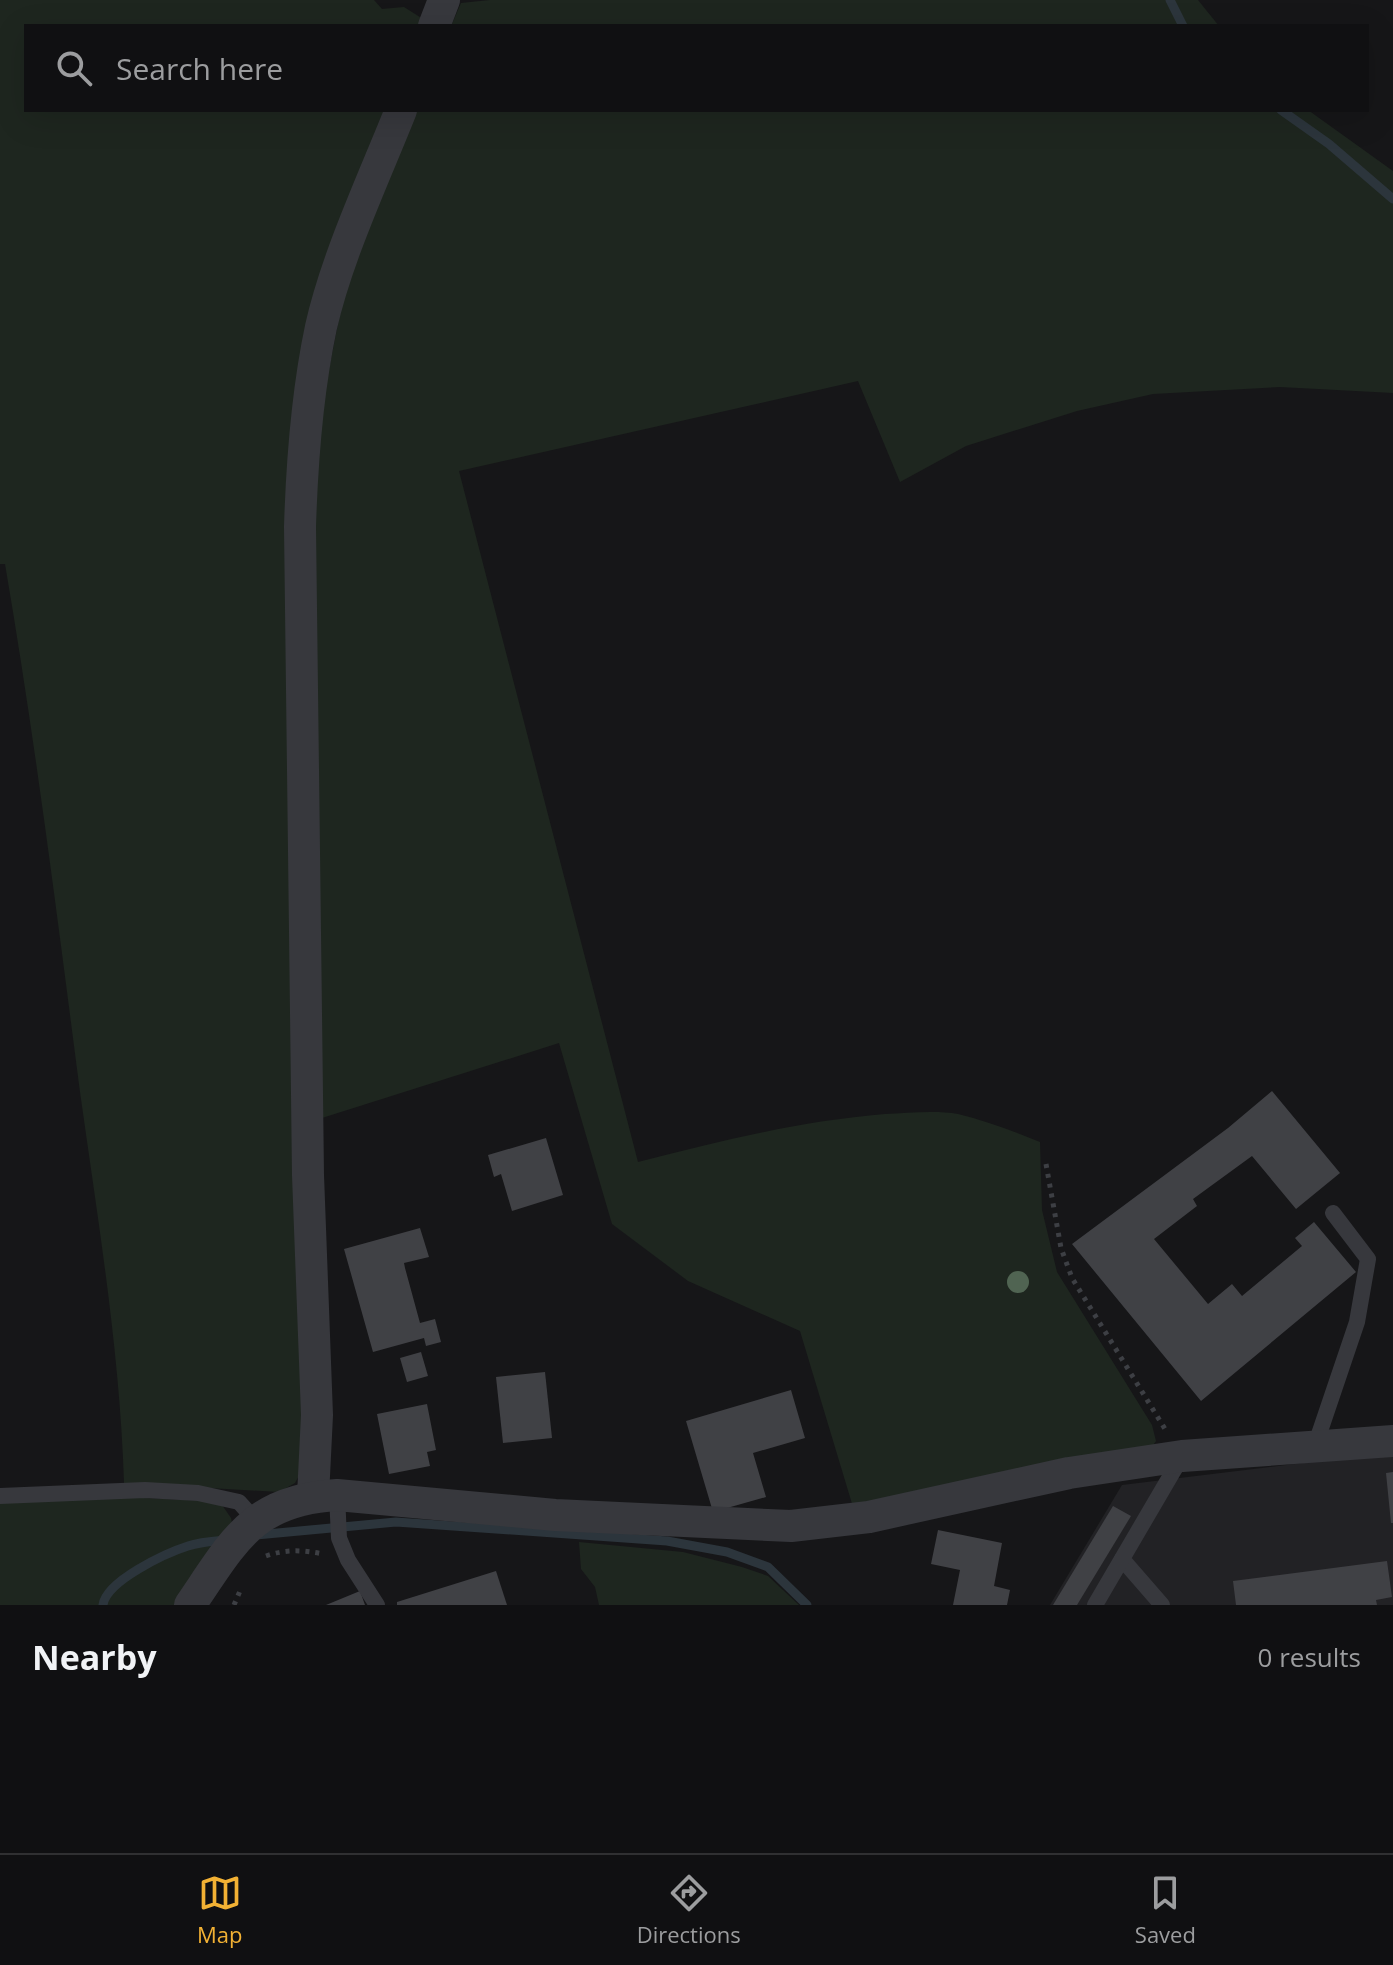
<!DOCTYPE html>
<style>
body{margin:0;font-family:"Open Sans",sans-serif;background:#19191b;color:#f1f3f6}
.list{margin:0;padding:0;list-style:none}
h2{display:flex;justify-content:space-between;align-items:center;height:104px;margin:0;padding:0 32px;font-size:34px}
h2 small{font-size:26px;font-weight:400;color:#9c9d9f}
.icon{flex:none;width:44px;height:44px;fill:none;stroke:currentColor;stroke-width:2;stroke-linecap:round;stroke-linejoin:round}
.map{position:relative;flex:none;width:1393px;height:1605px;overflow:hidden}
.search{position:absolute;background:#101012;box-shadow:0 8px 32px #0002;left:24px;right:24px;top:24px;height:88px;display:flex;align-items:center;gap:20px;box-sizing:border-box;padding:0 28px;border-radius:0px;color:#9c9d9f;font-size:30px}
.sheet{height:248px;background:#101012}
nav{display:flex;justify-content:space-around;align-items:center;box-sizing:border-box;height:112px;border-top:2px solid #303032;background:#101012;font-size:22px;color:#9c9d9f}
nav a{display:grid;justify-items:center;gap:4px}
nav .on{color:#f2b134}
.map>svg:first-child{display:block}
.built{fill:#222225}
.green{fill:#1e261f}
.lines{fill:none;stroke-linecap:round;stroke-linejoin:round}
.stream{stroke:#2c353c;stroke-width:9}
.building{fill:#404145}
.path{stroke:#3d3f44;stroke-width:5;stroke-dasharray:4 6;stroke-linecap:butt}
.service{stroke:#37383d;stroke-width:16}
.minor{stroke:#37383d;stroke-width:32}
.tree{fill:#506452}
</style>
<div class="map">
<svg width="1393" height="1605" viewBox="0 0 1393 1605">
<rect width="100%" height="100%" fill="#161618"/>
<path class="built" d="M1393,1452V1605H1050L1122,1485Z"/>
<g class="green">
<path d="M0,0H374L382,9L404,7L423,19L421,26H26V110H388L303,365L302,1470L295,1483L279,1492L124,1483C120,1352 98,1221 80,1092C57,915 35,739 5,564H0Z"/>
<path d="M490,0H1198L1219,26H451L461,3Z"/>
<path d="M416,110H1308L1393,171V393L1280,387L1153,394L1077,411L966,446L900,482L858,381L459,471L638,1162C720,1141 800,1121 885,1114C908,1113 936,1110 958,1114C986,1121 1013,1131 1040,1142L1042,1210L1057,1272L1152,1425L1156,1441L1152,1447L853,1507L800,1331L688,1281L612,1224L559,1043L322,1118L312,517L319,420L348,273Z"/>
<path d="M123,1497L206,1501L222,1505L231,1518L233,1527L179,1605H0V1500Z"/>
<path d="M579,1542L683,1552L742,1567L768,1576L799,1605H599L595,1587L581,1569Z"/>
</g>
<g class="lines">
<g class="stream">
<path d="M1170,0L1183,26"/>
<path d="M1281,110L1329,144L1393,199"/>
<path d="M256,1535L396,1522L667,1541L727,1552L768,1567L807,1605"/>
<path d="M103,1605C106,1581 166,1553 188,1546C199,1542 213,1541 225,1540"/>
</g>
</g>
<g class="building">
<path d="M1272,1091L1340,1173L1296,1209L1252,1156L1193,1199L1197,1206L1154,1239L1208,1304L1232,1284L1242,1296L1302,1246L1295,1238L1314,1222L1356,1272L1201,1401L1072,1244L1228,1128Z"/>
<path d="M546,1138L563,1195L512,1211L501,1174L494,1177L488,1155Z"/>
<path d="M420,1228L429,1257L404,1263L405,1268L420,1323L435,1319L441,1342L426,1346L424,1338L373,1352L344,1249Z"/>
<path d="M421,1352L428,1376L407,1382L400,1358Z"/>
<path d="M545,1372L552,1438L503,1443L496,1377Z"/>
<path d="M791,1390L805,1438L753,1453L766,1497L713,1512L686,1421Z"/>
<path d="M427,1404L436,1450L427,1452L430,1466L389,1474L377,1414Z"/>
<path d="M1393,1472V1523H1391L1386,1473Z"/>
<path d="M1113,1506L1131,1516L1077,1605H1053Z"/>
<path d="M938,1530L1002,1543L994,1586L1010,1590L1007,1605H953L960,1570L931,1564Z"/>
<path d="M1387,1561L1392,1597L1376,1600L1377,1605H1236L1233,1581Z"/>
<path d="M496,1571L507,1605H397V1602Z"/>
<path d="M360,1591L365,1605H326Z"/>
</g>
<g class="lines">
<g class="path">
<path d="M1046,1164L1061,1248L1072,1278L1165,1429"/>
<path d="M266,1556C286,1549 303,1550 323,1554"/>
<path d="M234,1605L240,1591"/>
</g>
<g class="service">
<path d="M1315,1446L1357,1322L1368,1259L1333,1213"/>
<path d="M337,1495L339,1538L348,1560L377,1605"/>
<path d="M0,1496L145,1490L198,1493L239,1502L255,1520"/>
<path d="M1122,1559L1162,1605"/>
<path d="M1095,1605L1181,1458"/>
</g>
<g class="minor">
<path d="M434,26L444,0"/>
<path d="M313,1496L317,1415L308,1175L300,527C302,460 307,393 321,327C337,256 374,178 401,110"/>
<path d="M190,1605C234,1541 252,1500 337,1495L555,1515L791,1526L869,1517L1069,1473L1182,1456L1393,1441"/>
</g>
</g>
<circle class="tree" cx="1018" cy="1282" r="11"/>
</svg>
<div class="search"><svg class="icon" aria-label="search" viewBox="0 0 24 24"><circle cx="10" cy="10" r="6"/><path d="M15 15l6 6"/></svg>Search here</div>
</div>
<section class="sheet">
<h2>Nearby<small>0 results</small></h2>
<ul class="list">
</ul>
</section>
<nav>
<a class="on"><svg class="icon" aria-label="map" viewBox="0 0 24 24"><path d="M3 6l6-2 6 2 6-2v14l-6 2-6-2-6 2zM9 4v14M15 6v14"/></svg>Map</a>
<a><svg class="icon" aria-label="directions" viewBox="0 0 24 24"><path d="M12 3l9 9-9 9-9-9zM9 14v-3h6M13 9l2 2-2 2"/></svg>Directions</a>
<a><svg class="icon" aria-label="saved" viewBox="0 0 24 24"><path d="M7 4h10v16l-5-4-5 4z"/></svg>Saved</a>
</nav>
